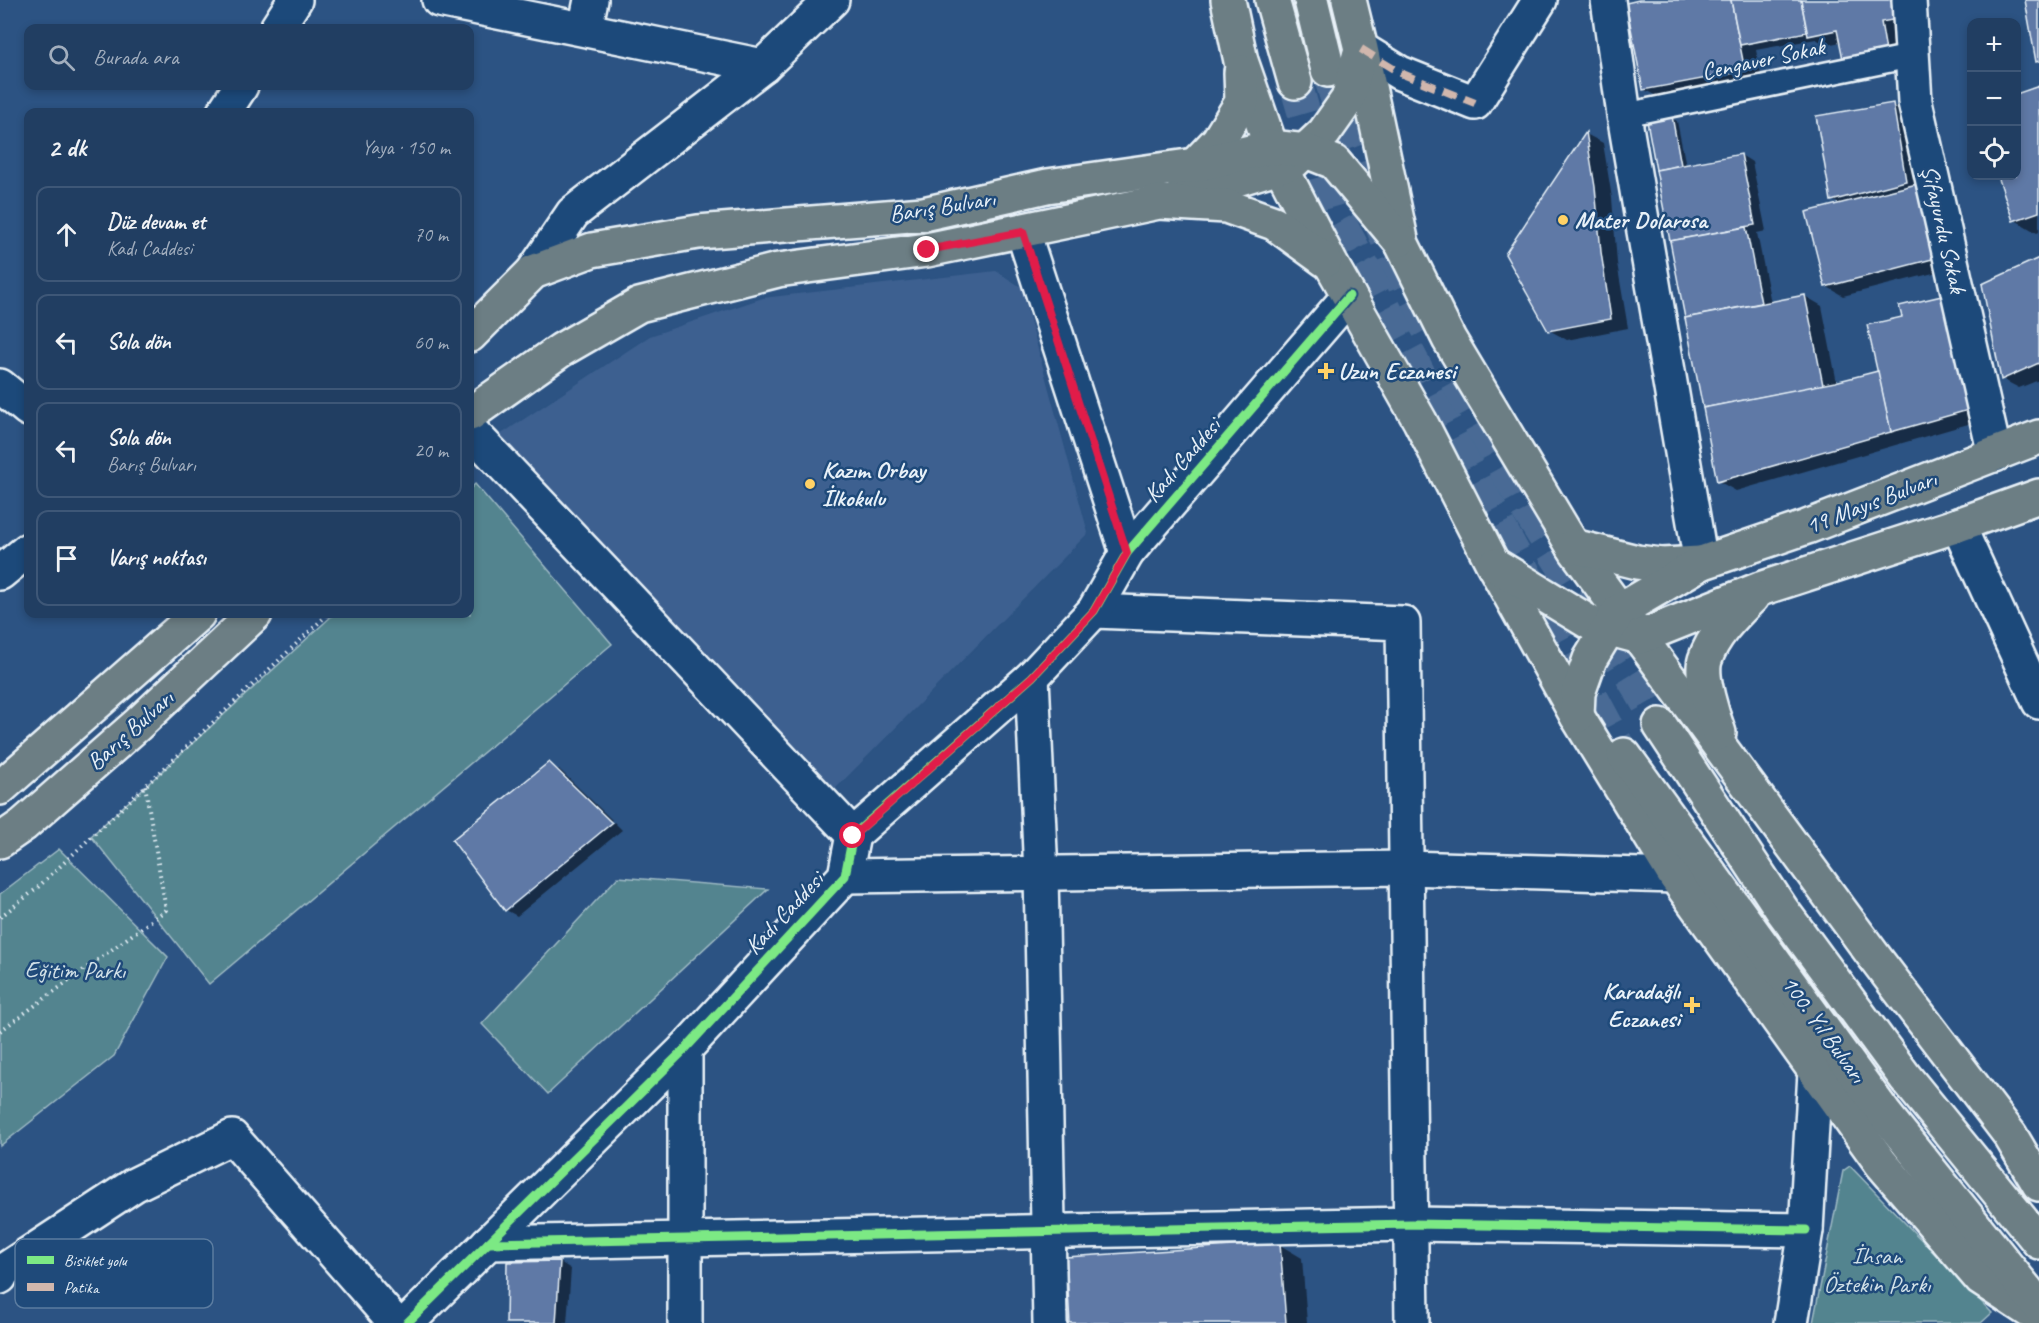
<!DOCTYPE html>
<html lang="tr">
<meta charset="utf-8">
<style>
body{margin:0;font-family:Caveat,sans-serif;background:#2d496b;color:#f1f3f6}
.controls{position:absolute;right:18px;top:18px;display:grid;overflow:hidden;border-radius:12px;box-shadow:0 3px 9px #0003}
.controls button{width:54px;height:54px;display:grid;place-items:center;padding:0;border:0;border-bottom:2px solid #3e5777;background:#213e62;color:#f1f3f6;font:30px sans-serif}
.stop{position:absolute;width:18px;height:18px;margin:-14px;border:4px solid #e11d48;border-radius:50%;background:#fff}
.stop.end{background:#e11d48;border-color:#fff;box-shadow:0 2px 6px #0008}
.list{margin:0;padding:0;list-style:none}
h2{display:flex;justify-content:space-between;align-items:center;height:78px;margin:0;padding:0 24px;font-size:26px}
h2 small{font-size:20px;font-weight:400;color:#a2aebe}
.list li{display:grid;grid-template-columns:39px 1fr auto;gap:18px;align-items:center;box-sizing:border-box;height:96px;margin:0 12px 12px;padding:0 12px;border:2px solid #3e5777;border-radius:12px}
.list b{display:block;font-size:22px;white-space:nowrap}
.list p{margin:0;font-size:20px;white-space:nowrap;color:#a2aebe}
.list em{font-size:20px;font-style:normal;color:#a2aebe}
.icon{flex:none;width:33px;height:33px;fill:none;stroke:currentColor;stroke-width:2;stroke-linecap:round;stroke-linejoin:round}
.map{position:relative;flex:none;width:2039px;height:1323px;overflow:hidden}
.search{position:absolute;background:#213e62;box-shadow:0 3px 9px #0003;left:24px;top:24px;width:450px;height:66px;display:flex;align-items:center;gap:15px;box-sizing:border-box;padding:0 21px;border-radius:12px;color:#a2aebe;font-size:22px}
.panel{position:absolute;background:#213e62;box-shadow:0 3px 9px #0003;left:24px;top:108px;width:450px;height:510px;border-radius:12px}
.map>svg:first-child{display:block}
.built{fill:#3e6190}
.green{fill:#53848f;stroke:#9ebac4;stroke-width:1.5}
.shadow{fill:#0007}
.building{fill:#5e79a6;stroke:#e8f1f8;stroke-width:1.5}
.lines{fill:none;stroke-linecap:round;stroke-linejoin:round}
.primary-tunnel{stroke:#486b95;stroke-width:33;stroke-dasharray:33 16;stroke-linecap:butt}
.lane-casing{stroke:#e8f1f8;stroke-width:27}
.street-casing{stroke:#e8f1f8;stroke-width:38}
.secondary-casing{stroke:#e8f1f8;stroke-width:38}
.primary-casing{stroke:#e8f1f8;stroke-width:38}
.path{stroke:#e8f1f8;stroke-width:4;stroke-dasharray:1.5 4.5;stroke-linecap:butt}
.lane{stroke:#1f4a7a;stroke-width:22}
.street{stroke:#1f4a7a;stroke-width:33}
.secondary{stroke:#1f4a7a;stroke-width:33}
.primary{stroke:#6c7e84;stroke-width:33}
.quiet{stroke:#d1b7ad;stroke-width:8;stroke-dasharray:15 8;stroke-linecap:butt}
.cycleway-casing{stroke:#1f4a7a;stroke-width:13}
.cycleway{stroke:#7ce984;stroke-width:9}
.route{stroke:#e11d48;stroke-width:8}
.poi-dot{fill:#ffd166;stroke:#1f4a7a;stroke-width:2}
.labels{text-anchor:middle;stroke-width:5;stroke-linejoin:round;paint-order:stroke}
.street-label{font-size:24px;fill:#e8f1f8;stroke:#1f4a7a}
.poi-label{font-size:24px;font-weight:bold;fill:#e8f1f8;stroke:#1f4a7a;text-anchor:start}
.park-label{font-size:24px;fill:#d2e1e8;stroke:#1f4a7a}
.key{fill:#1f4a7a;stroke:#5b7ca0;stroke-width:1.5}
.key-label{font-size:16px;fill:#e8f1f8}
</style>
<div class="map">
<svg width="2039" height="1323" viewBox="0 0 2039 1323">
<rect width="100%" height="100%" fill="#2c5383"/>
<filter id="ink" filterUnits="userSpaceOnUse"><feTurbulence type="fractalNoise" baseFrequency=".0167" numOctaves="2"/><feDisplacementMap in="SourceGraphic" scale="12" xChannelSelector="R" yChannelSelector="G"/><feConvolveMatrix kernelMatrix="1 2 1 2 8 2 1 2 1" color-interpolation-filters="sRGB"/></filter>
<g filter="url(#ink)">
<path class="built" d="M996,271L1021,287L1088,533L833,791L500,435L650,336L763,298Z"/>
<g class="green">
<path d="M475,484L612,644L209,984L91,836L334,614H470V489Z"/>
<path d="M59,849L168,957L114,1056L0,1146V894Z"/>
<path d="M618,877L768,889L548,1094L482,1024Z"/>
<path d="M1850,1166L1992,1313L1981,1323H1813L1843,1171Z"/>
</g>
<g class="shadow">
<path d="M1647,0H1909L1903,60L1841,42L1826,45L1816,39L1756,50L1762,80L1662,99L1645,90Z"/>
<path d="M2039,88V232L2037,233L2015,220L2000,176H2016Z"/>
<path d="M1893,105L1904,111L1917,185L1961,266L1843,296L1826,286L1841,205L1832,200Z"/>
<path d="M1671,118L1677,121L1686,166L1741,155L1752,162L1766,231L1757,233L1771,303L1805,296L1822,306L1837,383L1880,372L1904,318L1989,418L1736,491L1718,481L1649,122Z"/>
<path d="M1586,134L1603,143L1612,198L1617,263L1628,328L1567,340L1549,330L1507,254Z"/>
<path d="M2039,260V380L2019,388L2002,379Z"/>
<path d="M549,764L561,771L612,820L508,906V910L614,822L622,830L517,916L506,910Z"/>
<path d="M1280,1245L1302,1258L1307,1323H1072Z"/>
<path d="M560,1262L571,1269L567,1323H507Z"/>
</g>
<g class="building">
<path d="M1639,0H1731L1745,71L1643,90L1626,3Z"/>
<path d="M1731,0H1801L1807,32L1740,45Z"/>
<path d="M1801,0H1894L1898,19L1881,22L1886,51L1843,59L1837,30L1808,36Z"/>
<path d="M2025,0H2039V61L2036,62Z"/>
<path d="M2039,86V212L2013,221L1998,176H2016V94Z"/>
<path d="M1893,103L1906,181L1831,201L1816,116Z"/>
<path d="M1672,116L1681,165L1656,170L1647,121Z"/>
<path d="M1586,132L1595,187L1601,252L1611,319L1548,331L1505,254Z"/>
<path d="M1741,154L1755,225L1670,241L1656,170Z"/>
<path d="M1925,182L1944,256L1825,287L1806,212Z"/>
<path d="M1746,227L1761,303L1685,318L1670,241Z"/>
<path d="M2039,258V363L2001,380L1982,284Z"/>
<path d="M1805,295L1823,385L1703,408L1685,318Z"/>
<path d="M1946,295L1972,409L1891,432L1867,325L1902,317L1899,306Z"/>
<path d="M1878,371L1891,432L1717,482L1703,408L1835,382Z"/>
<path d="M549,762L612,823L505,911L452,840Z"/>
<path d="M1280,1243L1286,1323H1070L1066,1257Z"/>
<path d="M560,1261L556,1323H506L507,1262Z"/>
</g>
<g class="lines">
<g class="primary-tunnel">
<path d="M1328,70L1350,142L1406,290L1433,338"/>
<path d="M1295,82L1332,208L1500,528L1618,746"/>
<path d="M1456,380L1529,512L1640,690L1660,725"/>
</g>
<g class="lane-casing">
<path id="lane" d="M1624,115L1912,56"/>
</g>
<g class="street-casing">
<g id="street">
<path d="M439,0L763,66"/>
<path d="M1608,0L1624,115L1701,563"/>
<path d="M1909,0L1915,102L1995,455"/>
<path d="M277,28L295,0"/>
<path d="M585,29L591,0"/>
<path d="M1361,49L1400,73L1475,103L1540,0"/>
<path d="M224,112L241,86"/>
<path d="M1023,232L1127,553"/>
<path d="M533,272L573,213L763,66L832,0"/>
<path d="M0,386L28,409"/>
<path d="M470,430L853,835"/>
<path d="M1958,525L2039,702"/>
<path d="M0,573L28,550"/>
<path d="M1094,611L1403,623L1412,1323"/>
<path d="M1032,677L1041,874L1050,1323"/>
<path d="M845,876L1406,868L1675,876"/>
<path d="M685,1049V1323"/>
<path d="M488,1243L1411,1224L1806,1230"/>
</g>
</g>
<g class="secondary-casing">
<g id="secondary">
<path d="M0,1277L3,1271L134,1185L232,1137L395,1323"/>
<path d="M407,1323L685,1049L845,876L853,835L1032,677L1094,611L1127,553L1349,296"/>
<path d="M1791,1323L1806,1230L1815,1072"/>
</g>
</g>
<g class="primary-casing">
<g id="primary">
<path d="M1228,0L1241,61L1271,147L1281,167L1331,264L1420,421L1493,564L1577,716L1675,876L1881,1163L1981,1279L2039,1317"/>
<path d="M1272,0L1295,82"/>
<path d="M1311,0L1328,70"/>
<path d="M1349,0L1361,49L1402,244L1449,339L1576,551L1873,955L2010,1135L2039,1184"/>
<path d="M1195,165L1218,141L1242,102L1241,72"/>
<path d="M1181,196L1293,162L1324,133L1348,99L1359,56"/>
<path d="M470,335L533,272L592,250L698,232L923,214L1047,186L1195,165L1271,147L1306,151L1334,162L1399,240"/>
<path d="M470,414L561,350L639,305L778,270L927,250L1159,202L1226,206L1274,223L1325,260"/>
<path d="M1573,546L1637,562L1662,565L1700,563"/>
<path d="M1495,565L1592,624L1640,637L1760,589L1958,525L2039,496"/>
<path d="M1577,716L1578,693L1590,659L1619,611L1701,563L1807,527L2039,437"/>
<path d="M1660,725L1782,910L1905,1077L2039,1242"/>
<path d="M1719,733C1713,717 1700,677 1705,660C1713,635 1734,615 1752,597"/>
<path d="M1624,755L1884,1113L2039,1306"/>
<path d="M0,788L198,614"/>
<path d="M0,841L23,825L137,725L255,614"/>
</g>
</g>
<g class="path">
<path d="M0,917L35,890L328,614"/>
<path d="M0,1031L166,910L145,785"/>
</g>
<use href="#lane" class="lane"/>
<use href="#street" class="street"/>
<use href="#secondary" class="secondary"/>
<use href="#primary" class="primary"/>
<path class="quiet" d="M1361,49L1400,73L1475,103"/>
<g class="cycleway-casing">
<g id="cycleway">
<path d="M488,1243L1411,1224L1806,1230"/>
<path d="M407,1323L685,1049L845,876L853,835L1032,677L1094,611L1127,553L1349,296"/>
</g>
</g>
<use href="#cycleway" class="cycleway"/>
</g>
</g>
<g class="lines" filter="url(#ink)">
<path class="route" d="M853,836L1032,677L1094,611L1127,553L1023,232L927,250"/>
</g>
<g class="poi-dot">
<circle cx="1563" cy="220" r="6"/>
<path d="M1323 362h6v6h6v6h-6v6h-6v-6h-6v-6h6z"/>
<circle cx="810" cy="484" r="6"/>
<path d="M1689 996h6v6h6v6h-6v6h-6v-6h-6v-6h6z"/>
</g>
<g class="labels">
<g class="street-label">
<text transform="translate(1763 59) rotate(-12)" y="8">Cengaver Sokak</text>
<text transform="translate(942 206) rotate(-9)" y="8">Barış Bulvarı</text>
<text transform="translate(1944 229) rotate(77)" y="8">Şifayurdu Sokak</text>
<text transform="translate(1182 460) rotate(-49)" y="8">Kadı Caddesi</text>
<text transform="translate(1871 502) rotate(-21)" y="8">19 Mayıs Bulvarı</text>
<text transform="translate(130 730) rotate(-42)" y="8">Barış Bulvarı</text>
<text transform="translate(784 913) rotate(-47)" y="8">Kadı Caddesi</text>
<text transform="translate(1824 1029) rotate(54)" y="8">100. Yıl Bulvarı</text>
</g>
<g class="poi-label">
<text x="1575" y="228">Mater Dolarosa</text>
<text x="1338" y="379">Uzun Eczanesi</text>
<text x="822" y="478">Kazım Orbay<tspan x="822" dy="28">İlkokulu</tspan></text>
<text x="1680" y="999" text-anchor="end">Karadağlı<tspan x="1680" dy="28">Eczanesi</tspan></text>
</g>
<g class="park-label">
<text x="75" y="978">Eğitim Parkı</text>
<text x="1877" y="1264">İhsan<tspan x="1877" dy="28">Öztekin Parkı</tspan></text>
</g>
</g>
<rect x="15" y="1239" width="198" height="69" rx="9" class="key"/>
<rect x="27" y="1256" width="27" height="8" fill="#7ce984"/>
<rect x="27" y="1283" width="27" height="8" fill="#d1b7ad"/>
<g class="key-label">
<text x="64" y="1266">Bisiklet yolu</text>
<text x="64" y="1293">Patika</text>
</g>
</svg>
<div class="controls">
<button>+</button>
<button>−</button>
<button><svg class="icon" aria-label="locate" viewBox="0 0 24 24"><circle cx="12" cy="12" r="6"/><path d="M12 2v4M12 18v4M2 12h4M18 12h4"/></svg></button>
</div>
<div class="stop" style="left:853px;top:836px"></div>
<div class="stop end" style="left:927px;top:250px"></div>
<div class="search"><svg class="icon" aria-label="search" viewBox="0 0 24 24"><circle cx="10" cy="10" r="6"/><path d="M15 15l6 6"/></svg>Burada ara</div>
<section class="panel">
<h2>2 dk<small>Yaya · 150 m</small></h2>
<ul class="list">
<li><svg class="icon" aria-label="ahead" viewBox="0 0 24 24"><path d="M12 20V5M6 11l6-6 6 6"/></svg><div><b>Düz devam et</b><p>Kadı Caddesi</p></div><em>70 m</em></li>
<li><svg class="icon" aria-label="left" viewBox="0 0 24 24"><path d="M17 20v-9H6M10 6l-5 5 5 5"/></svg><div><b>Sola dön</b></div><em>60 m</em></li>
<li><svg class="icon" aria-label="left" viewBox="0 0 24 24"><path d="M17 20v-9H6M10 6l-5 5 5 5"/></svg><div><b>Sola dön</b><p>Barış Bulvarı</p></div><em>20 m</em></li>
<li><svg class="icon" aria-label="arrive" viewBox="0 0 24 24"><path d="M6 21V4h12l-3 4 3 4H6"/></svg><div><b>Varış noktası</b></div></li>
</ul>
</section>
</div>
